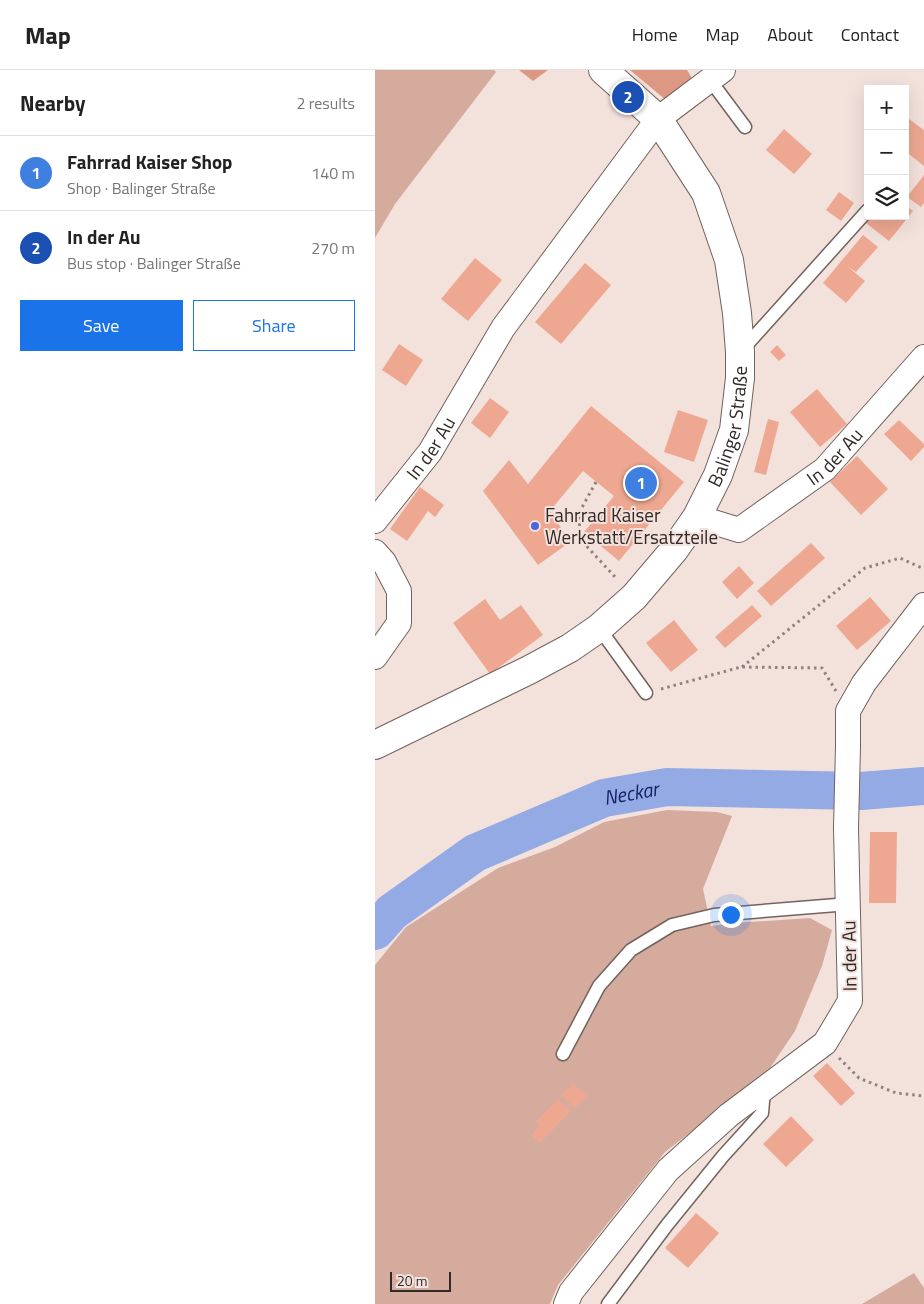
<!DOCTYPE html>
<meta charset="utf-8">
<style>
body{margin:0;font-family:"Titillium Web",sans-serif;background:#f6f6f6;color:#222}
.controls{position:absolute;right:15px;top:15px;display:grid;overflow:hidden;border-radius:0px;box-shadow:0 5px 20px #0002}
.controls button{width:45px;height:45px;display:grid;place-items:center;padding:0;border:0;border-bottom:1px solid #e0e0e0;background:#fff;color:#222;font:25px sans-serif}
.scale{position:absolute;left:15px;bottom:12px;width:61px;box-sizing:border-box;padding-left:5px;border:2px solid #302927;border-top:0;font-size:14px;line-height:18px;white-space:nowrap;color:#302927;-webkit-text-stroke:4px #f3e1dc;paint-order:stroke}
.you{position:absolute;left:355px;top:844px;width:18px;height:18px;margin:-12px;border:4px solid #fff;border-radius:50%;background:#1a73e8;box-shadow:0 0 0 8px #1a73e833}
.badge{display:grid;place-items:center;width:32px;height:32px;border-radius:50%;background:#1a73e8;color:#fff;font-size:16px;font-weight:700}
.pin{position:absolute;translate:-50% -50%;border:2px solid #fff;box-shadow:0 1px 5px #0006}
.list{margin:0;padding:0;list-style:none}
h2{display:flex;justify-content:space-between;align-items:center;height:65px;margin:0;padding:0 20px;font-size:21px}
h2 small{font-size:16px;font-weight:400;color:#767676}
.list li{display:grid;grid-template-columns:32px 1fr auto;gap:15px;align-items:center;box-sizing:border-box;height:75px;padding:0 20px;border-top:1px solid #e0e0e0}
.list b{display:block;font-size:19px;white-space:nowrap}
.list p{margin:0;font-size:16px;white-space:nowrap;color:#767676}
.list em{font-size:16px;font-style:normal;color:#767676}
.actions{display:flex;gap:10px;padding:15px 20px}
.actions a{flex:1;padding:11px 0;border:1px solid #1a73e8;border-radius:0px;text-align:center;font-size:18px;color:#1a73e8}
.actions .main{background:#1a73e8;color:#fff}
.icon{flex:none;width:28px;height:28px;fill:none;stroke:currentColor;stroke-width:2;stroke-linecap:round;stroke-linejoin:round}
.map{position:relative;flex:none;width:549px;height:1234px;overflow:hidden}
header{display:flex;align-items:center;gap:30px;box-sizing:border-box;height:70px;padding:0 25px;background:#fff;border-bottom:1px solid #e0e0e0}
header strong{font-size:24px}
nav{display:flex;gap:28px;margin-inline-start:auto;font-size:18px}
main{display:flex}
aside{flex:1;background:#fff}
.map>svg:first-child{display:block}
.green{fill:#d5ab9e}
.forest{fill:#dc9882}
.lines{fill:none;stroke-linecap:round;stroke-linejoin:round}
.river{stroke:#94aae4;stroke-width:38}
.building{fill:#eea892}
.service-casing{stroke:#72635e;stroke-width:15}
.minor-casing{stroke:#72635e;stroke-width:26}
.secondary-casing{stroke:#72635e;stroke-width:30}
.path{stroke:#8e827e;stroke-width:3;stroke-dasharray:2.5 4;stroke-linecap:butt}
.service{stroke:#fff;stroke-width:12}
.minor{stroke:#fff;stroke-width:24}
.secondary{stroke:#fff;stroke-width:28}
.poi-dot{fill:#4968dc;stroke:#f3e1dc;stroke-width:2}
.labels{text-anchor:middle;stroke-width:4;stroke-linejoin:round;paint-order:stroke}
.street-label{font-size:19px;fill:#302927;stroke:#f3e1dc}
.poi-label{font-size:19px;fill:#302927;stroke:#f3e1dc;text-anchor:start}
.water-label{font-size:20px;font-style:italic;fill:#142265;stroke:#f3e1dc}
</style>
<header>
<strong>Map</strong>
<nav><a>Home</a><a>Map</a><a>About</a><a>Contact</a></nav>
</header>
<main>
<aside>
<h2>Nearby<small>2 results</small></h2>
<ul class="list">
<li><span class="badge" style="background:#3f7fe0">1</span><div><b>Fahrrad Kaiser Shop</b><p>Shop · Balinger Straße</p></div><em>140 m</em></li>
<li><span class="badge" style="background:#1a4fb4">2</span><div><b>In der Au</b><p>Bus stop · Balinger Straße</p></div><em>270 m</em></li>
</ul>
<div class="actions"><a class="main">Save</a><a>Share</a></div>
</aside>
<div class="map">
<svg width="549" height="1234" viewBox="0 0 549 1234">
<rect width="100%" height="100%" fill="#f3e1dc"/>
<g class="green">
<path d="M0,0H119L121,2L20,134L0,168Z"/>
<path d="M292,740L342,742L357,746L328,819L336,856L359,853L435,848L457,860L447,896L420,961L391,1004L290,1082L183,1215L175,1234H0V895L31,857L123,798L180,777L229,752Z"/>
<path d="M539,1203L549,1218V1234H487Z"/>
</g>
<g class="forest">
<path d="M144,0H173L158,11Z"/>
<path d="M255,0H312L321,15L292,31Z"/>
</g>
<g class="lines">
<path class="river" id="s1" d="M0,861L17,842L100,783L229,728L292,717L486,721L549,716"/>
</g>
<g class="building">
<path d="M534,49L549,60V96L530,81V54Z"/>
<path d="M409,59L437,84L419,104L391,80Z"/>
<path d="M549,105V133L546,137L532,127Z"/>
<path d="M464,122L479,133L466,151L451,140Z"/>
<path d="M530,135L538,141L514,171L491,153L496,146H530Z"/>
<path d="M488,165L503,177L481,202L472,196L490,211L471,233L448,213Z"/>
<path d="M100,188L127,210L93,251L66,229Z"/>
<path d="M210,193L236,215L186,274L160,252Z"/>
<path d="M24,274L48,290L31,316L7,300Z"/>
<path d="M402,275L411,285L404,291L395,282Z"/>
<path d="M442,319L472,354L445,377L415,342Z"/>
<path d="M115,328L134,342L115,368L96,353Z"/>
<path d="M216,336L309,412L244,491L209,462L239,426L208,401L175,441L195,472L163,495L108,421L134,390L153,414Z"/>
<path d="M303,340L333,350L319,392L289,382Z"/>
<path d="M393,349L404,352L391,405L379,402Z"/>
<path d="M524,350L549,374V377L536,391L509,364Z"/>
<path d="M482,386L513,419L486,445L455,412Z"/>
<path d="M45,417L69,435L60,447L53,441L32,471L15,459Z"/>
<path d="M436,473L450,488L396,536L382,521Z"/>
<path d="M364,496L379,513L362,529L347,512Z"/>
<path d="M495,527L516,551L482,580L461,556Z"/>
<path d="M110,529L125,550L146,535L168,565L115,604L78,553Z"/>
<path d="M377,535L387,546L350,578L340,567Z"/>
<path d="M299,550L323,580L296,602L271,573Z"/>
<path d="M495,762H522L521,833H494Z"/>
<path d="M452,993L480,1023L466,1036L438,1006Z"/>
<path d="M198,1013L212,1026L200,1038L186,1025Z"/>
<path d="M183,1029L196,1041L165,1073L156,1065L165,1055L161,1051Z"/>
<path d="M416,1046L439,1070L411,1097L388,1074Z"/>
<path d="M321,1143L344,1163L313,1198L290,1178Z"/>
</g>
<g class="lines">
<g class="service-casing">
<g id="service">
<path d="M335,10L370,57"/>
<path d="M368,279L493,140"/>
<path d="M224,558L271,623"/>
<path d="M188,984L224,916L256,880L297,855L339,845L474,834"/>
<path d="M233,1234L292,1155L348,1086L387,1043L389,1020"/>
</g>
</g>
<g class="minor-casing">
<g id="minor">
<path id="s2" d="M322,447L364,460L450,399L549,287"/>
<path id="s3" d="M0,451L55,382L128,258L283,49L348,0"/>
<path d="M0,482L9,492L24,521V553L0,587"/>
<path d="M191,1234L196,1222L293,1100L354,1045L450,973L475,931L471,758L473,676V641L489,613L549,535"/>
</g>
</g>
<g class="secondary-casing">
<g id="secondary">
<path id="s4" d="M0,675L154,600L195,578L224,558L259,527L299,480L322,447L343,405L359,360L365,308V282L362,243L354,190L331,123L283,49L228,0"/>
</g>
</g>
<g class="path">
<path d="M221,412L205,441L204,468L242,509"/>
<path d="M367,597L490,498L525,488L549,499"/>
<path d="M286,619L366,597L447,598L461,621"/>
<path d="M464,988L484,1008L521,1023L549,1026"/>
</g>
<use href="#service" class="service"/>
<use href="#minor" class="minor"/>
<use href="#secondary" class="secondary"/>
</g>
<circle class="poi-dot" cx="160" cy="456" r="5"/>
<g class="labels">
<g class="street-label">
<text dy="7" stroke="none"><textPath href="#s4" startOffset="499">Balinger Straße</textPath></text>
<text dy="7" stroke="none"><textPath href="#s3" startOffset="92">In der Au</textPath></text>
<text dy="7" stroke="none"><textPath href="#s2" startOffset="165">In der Au</textPath></text>
<text transform="translate(474 886) rotate(-91)" y="7">In der Au</text>
</g>
<g class="poi-label">
<text x="170" y="452">Fahrrad Kaiser<tspan x="170" dy="22">Werkstatt/Ersatzteile</tspan></text>
</g>
<g class="water-label">
<text dy="7" stroke="none"><textPath href="#s1" startOffset="295">Neckar</textPath></text>
</g>
</g>
</svg>
<div class="controls">
<button>+</button>
<button>−</button>
<button><svg class="icon" aria-label="layers" viewBox="0 0 24 24"><path d="M12 4l9 5-9 5-9-5zM3 14l9 5 9-5"/></svg></button>
</div>
<div class="scale">20 m</div>
<div class="you"></div>
<div class="pin badge" style="left:266px;top:413px;background:#3f7fe0">1</div>
<div class="pin badge" style="left:253px;top:27px;background:#1a4fb4">2</div>
</div>
</main>
